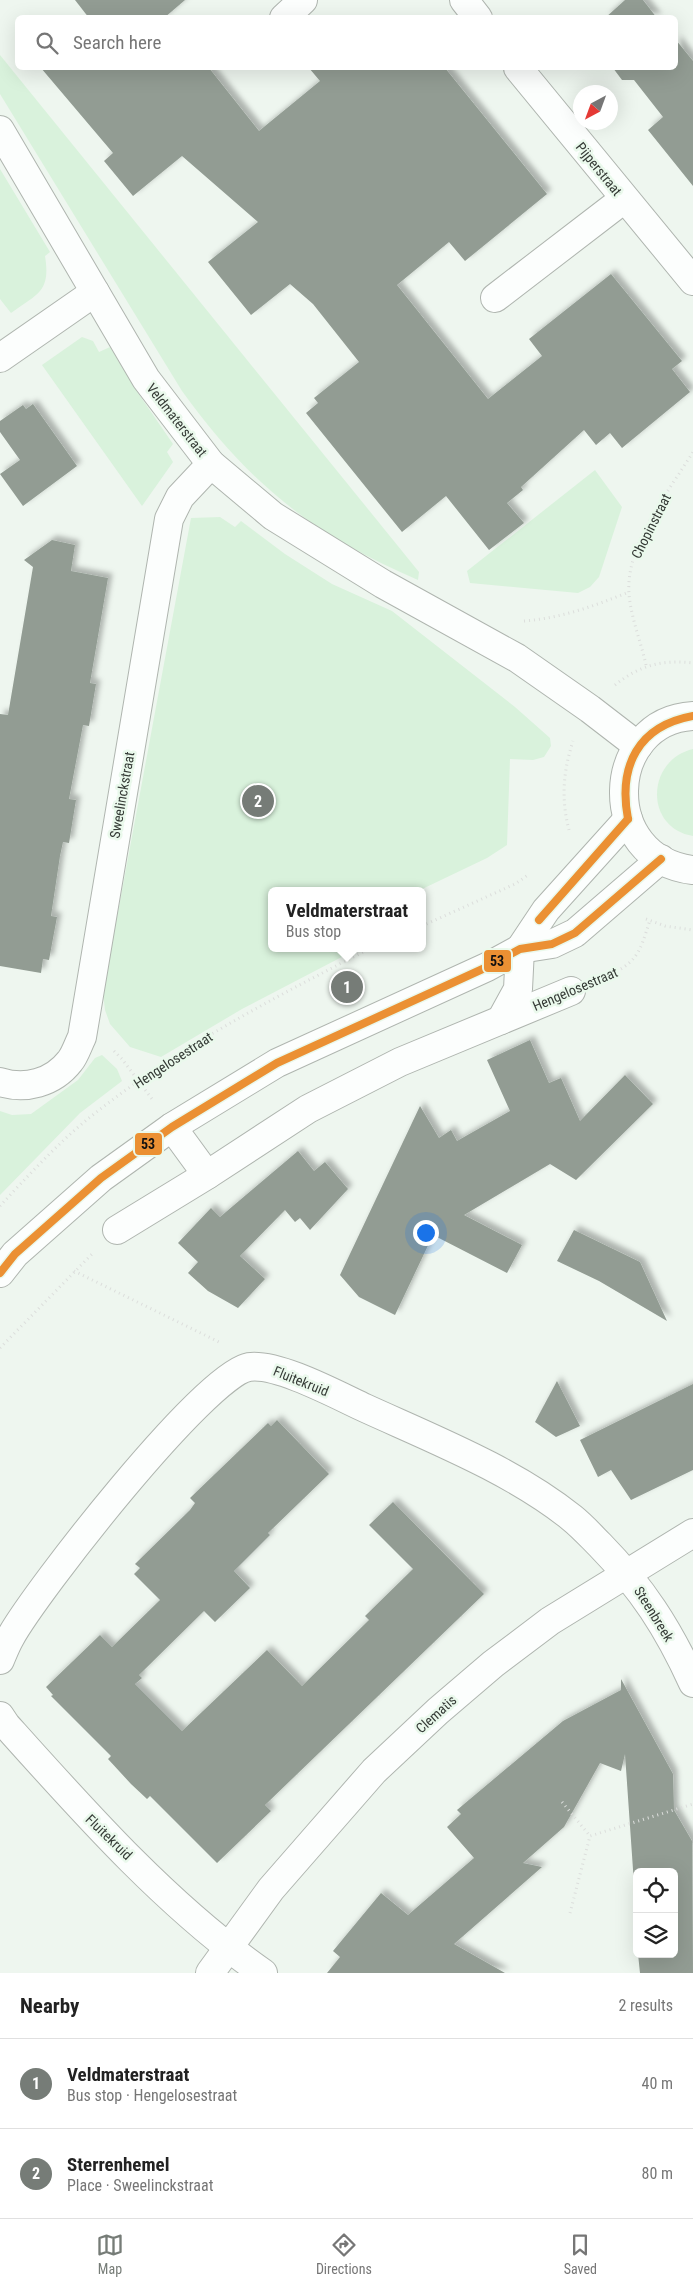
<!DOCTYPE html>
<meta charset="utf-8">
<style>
body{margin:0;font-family:"Roboto Condensed",sans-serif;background:#f2f2f2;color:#222}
.controls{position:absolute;right:15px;bottom:15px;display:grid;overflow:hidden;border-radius:8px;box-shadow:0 5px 20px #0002}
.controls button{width:45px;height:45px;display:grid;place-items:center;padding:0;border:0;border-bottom:1px solid #e0e0e0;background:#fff;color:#222;font:25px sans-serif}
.compass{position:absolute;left:573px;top:85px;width:45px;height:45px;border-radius:50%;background:#fff;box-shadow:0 5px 20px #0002;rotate:221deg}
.you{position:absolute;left:425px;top:1232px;width:18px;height:18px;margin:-12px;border:4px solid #fff;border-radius:50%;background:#1a73e8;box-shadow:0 0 0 8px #1a73e833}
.badge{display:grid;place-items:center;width:32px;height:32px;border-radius:50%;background:#767c77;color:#fff;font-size:16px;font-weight:700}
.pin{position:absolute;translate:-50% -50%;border:2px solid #fff;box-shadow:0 1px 5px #0006}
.popup{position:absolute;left:268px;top:887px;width:158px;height:65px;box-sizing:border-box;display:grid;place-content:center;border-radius:8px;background:#fff;filter:drop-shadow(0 1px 4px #0005);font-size:16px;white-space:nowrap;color:#767676}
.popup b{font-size:19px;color:#222}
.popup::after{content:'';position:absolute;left:50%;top:100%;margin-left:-10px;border:10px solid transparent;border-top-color:#fff}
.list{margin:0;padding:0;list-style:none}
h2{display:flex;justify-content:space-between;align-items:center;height:65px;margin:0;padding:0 20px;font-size:21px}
h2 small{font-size:16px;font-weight:400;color:#767676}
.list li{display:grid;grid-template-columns:32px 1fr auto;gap:15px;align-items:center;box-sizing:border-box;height:90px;padding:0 20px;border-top:1px solid #e0e0e0}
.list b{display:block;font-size:19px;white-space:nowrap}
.list p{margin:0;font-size:16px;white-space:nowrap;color:#767676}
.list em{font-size:16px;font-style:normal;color:#767676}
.icon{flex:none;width:28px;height:28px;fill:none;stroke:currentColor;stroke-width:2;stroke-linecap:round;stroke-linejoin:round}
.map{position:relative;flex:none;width:693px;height:1973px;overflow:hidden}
.search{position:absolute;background:#fff;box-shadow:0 5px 20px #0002;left:15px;right:15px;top:15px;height:55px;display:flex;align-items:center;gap:12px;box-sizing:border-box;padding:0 18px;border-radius:8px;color:#767676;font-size:19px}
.sheet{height:245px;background:#fff}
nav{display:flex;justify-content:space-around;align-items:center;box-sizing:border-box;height:70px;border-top:1px solid #e0e0e0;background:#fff;font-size:14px;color:#767676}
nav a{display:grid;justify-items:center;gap:2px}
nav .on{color:#767c77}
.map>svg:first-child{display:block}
.green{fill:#d9f2dc}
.building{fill:#929c93;filter:url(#shadow)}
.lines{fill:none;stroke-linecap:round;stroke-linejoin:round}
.street-casing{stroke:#afb5af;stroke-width:30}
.secondary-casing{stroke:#afb5af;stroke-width:30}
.path{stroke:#dcdedc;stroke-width:3;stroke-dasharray:1 4;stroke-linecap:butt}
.street{stroke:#fcfefd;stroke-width:28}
.secondary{stroke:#fcfefd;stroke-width:28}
.bus-1-casing{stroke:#eaf9ec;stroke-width:11}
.bus-1{stroke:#eb9033;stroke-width:8}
.labels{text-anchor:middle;stroke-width:5;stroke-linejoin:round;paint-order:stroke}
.street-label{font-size:14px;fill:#353b36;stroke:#eaf9ec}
.line-badge{stroke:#eaf9ec;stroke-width:2}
.pale-badge-label{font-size:14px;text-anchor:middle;font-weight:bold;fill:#111}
</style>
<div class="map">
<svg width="693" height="1973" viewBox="0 0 693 1973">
<defs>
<filter id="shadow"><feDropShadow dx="4.5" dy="-4.5" stdDeviation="2.5" flood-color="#0004"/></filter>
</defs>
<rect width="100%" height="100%" fill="#eef6ef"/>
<g class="green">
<path d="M0,55L419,572L418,580C312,534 250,485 182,391L0,94Z"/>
<path d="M0,169L50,252L45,256C51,292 37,294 11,313L0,299Z"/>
<path d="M82,337L93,341L99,352L110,347L138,393L173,444L167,452L173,462L142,506L42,365Z"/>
<path d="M595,470L622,507L599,577L590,587L578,593L470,583L467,571Z"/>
<path d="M220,517L235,527L241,521L285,554L332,584L392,611L515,707L550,738L551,746L544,757L533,760L510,759L507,845L487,858L418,891H272V948H359L242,1009L161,1057L130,1047L110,1024L105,1010L103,993L191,518Z"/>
<path d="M693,749V836C644,828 646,760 693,749Z"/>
<path d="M102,1055L117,1069L122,1081L80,1113L0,1195V1111L12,1115L31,1114L78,1080L95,1058Z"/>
</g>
<g class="building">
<path d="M75,0H185L164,18H89Z"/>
<path d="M625,0H643L657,18H605Z"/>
<path d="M676,40L693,61V186L648,130L663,117L634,80H622L613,68H676Z"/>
<path d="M41,68H209L259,131L320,81L309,68H445L547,194L465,261L449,242L397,285L488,399L542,356L529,339L611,274L682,361L672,369L690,392L622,448L610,433L596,445L584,430L521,487L523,490L507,503L524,523L489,550L446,496L402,532L306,413L318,403L314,398L359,362L313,304L290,284L251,315L208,262L258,222L182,156L133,196L104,161L113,153Z"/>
<path d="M33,404L77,466L23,506L0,474L20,460L0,432V421L23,405L26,409Z"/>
<path d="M52,540L75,545L71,571L108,578L90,683L96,684L89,726L83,725L69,799L76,800L69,843L63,842L60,856L51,916L57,917L49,960L43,959L41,973L0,966V714L8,715L33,567L24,560Z"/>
<path d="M530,1040L549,1083L561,1078L580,1121L625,1075L653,1104L576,1180L550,1164L464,1215L522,1245L507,1273L433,1235L395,1315L359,1297L340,1275L420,1106L439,1138L451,1130L457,1141L510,1111L487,1060Z"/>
<path d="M298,1151L314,1171L325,1162L348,1189L310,1230L300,1218L295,1222L285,1210L240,1256L265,1279L238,1308L208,1291L188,1273L198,1262L178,1243L211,1208L220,1217Z"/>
<path d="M574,1230L640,1262L667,1321L599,1281L557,1261Z"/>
<path d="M557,1381L580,1426L556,1437L535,1422Z"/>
<path d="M693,1384V1470L631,1500L611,1470L598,1477L580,1440Z"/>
<path d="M277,1420L329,1474L268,1533L270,1535L234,1571L250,1588L215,1622L204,1611L139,1675L142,1678L135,1684L182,1731L267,1650L302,1686L369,1620L365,1616L413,1569L369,1525L393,1502L484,1594L265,1805L271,1811L217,1863L150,1796L147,1799L131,1784L108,1759L111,1756L51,1696L53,1695L46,1687L100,1635L112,1647L160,1600L134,1574L140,1568L135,1564L190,1510L195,1503L190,1498L268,1423L271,1426Z"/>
<path d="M621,1679L673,1774L674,1810L692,1841L693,1973H640L638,1954H674V1872H637V1927L625,1754L621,1771L600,1763L564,1827L523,1863L542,1867L454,1944L505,1973H327L340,1957L333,1951L381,1893L408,1915L474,1858L447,1827L461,1814L457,1810L563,1721L621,1690Z"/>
</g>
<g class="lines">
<g class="street-casing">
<g id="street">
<path d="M464,0L478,18"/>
<path d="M284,18L303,0"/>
<path d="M518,68L693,281"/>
<path d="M495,298L624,199"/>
<path d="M0,358L95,292"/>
<path d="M501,1020L518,989L520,949"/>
<path d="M0,1082C25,1090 53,1083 70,1061C75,1055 78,1045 82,1037L169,519L180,497L211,464"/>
<path d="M172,1127L207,1175"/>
<path d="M117,1230L207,1175L308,1109L400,1062L571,991"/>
<path d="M0,1660C3,1653 6,1645 10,1638C35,1592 205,1374 249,1367C278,1363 337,1395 365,1408C433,1439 514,1471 572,1518C582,1526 591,1536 600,1545C642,1588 668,1628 693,1683"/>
<path d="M0,1716L6,1725C84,1812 167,1906 263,1973"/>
<path d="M210,1973L271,1889L312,1842L374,1771L438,1711L493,1664L550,1621L693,1533"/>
</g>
</g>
<g class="secondary-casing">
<g id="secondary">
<path d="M0,130L146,379L211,464L273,516L383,584L517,658L590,709L638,746"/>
<path d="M693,716C604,721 598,859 693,870"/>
<path d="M520,949L546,910L628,819"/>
<path d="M0,1273L15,1254L101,1178L172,1127L277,1063L487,967L520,949L552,944L575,933L661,859"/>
</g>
</g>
<g class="path">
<path d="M524,621C562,618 594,606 629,592"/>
<path d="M646,665C641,642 631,618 629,594C625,546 669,491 693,452"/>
<path d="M615,685C638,666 663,659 693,663"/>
<path d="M569,830C561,799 563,772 573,741"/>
<path d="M646,919L665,926L693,930"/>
<path d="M422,926L515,884L528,875"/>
<path d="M603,978C637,963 639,955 650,920"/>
<path d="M114,1051L122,1059L152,1099"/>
<path d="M0,1206C26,1178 59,1142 89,1118C175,1049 273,998 371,948"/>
<path d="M74,1271L219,1342"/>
<path d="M0,1348L93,1253"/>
<path d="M562,1802L590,1836"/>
<path d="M570,1913L590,1836L693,1804"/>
</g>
<use href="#street" class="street"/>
<use href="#secondary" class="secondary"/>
<g class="bus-1-casing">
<g id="bus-1">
<path d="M628,819C618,766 638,726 693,716"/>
<path d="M539,920L628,819"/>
<path d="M0,1273L15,1254L101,1178L172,1127L277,1063L487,967L520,949L552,944L575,933L661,859"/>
</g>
</g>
<use href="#bus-1" class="bus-1"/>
</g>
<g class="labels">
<g class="street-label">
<text transform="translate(599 169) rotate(51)" y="5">Pijperstraat</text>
<text transform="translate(177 420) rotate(52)" y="5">Veldmaterstraat</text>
<text transform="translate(651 526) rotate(-63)" y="5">Chopinstraat</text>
<text transform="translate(122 795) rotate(-80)" y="5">Sweelinckstraat</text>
<text transform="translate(575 989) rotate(-23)" y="5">Hengelosestraat</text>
<text transform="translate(173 1060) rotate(-33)" y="5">Hengelosestraat</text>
<text transform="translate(301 1381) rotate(22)" y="5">Fluitekruid</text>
<text transform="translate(654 1614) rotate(58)" y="5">Steenbreek</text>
<text transform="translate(436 1714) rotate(-42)" y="5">Clematis</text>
<text transform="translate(109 1837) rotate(44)" y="5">Fluitekruid</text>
</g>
</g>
<g class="line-badge">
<rect x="483" y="949" width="29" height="24" rx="5" fill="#eb9033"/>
<rect x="134" y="1132" width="29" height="24" rx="5" fill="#eb9033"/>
</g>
<g class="pale-badge-label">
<text x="497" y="966">53</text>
<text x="148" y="1149">53</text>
</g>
</svg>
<div class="controls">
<button><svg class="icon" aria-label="locate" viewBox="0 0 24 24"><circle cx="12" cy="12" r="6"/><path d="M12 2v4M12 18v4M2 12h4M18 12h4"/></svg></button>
<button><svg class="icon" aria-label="layers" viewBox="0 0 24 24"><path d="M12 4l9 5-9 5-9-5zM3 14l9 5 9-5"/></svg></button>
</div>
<svg class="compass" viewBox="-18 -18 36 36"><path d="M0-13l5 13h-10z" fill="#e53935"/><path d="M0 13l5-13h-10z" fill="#767676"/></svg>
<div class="you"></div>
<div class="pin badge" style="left:347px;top:987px">1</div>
<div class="popup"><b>Veldmaterstraat</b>Bus stop</div>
<div class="pin badge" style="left:258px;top:801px">2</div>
<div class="search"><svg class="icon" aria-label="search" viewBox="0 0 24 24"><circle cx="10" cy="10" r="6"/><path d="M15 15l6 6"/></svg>Search here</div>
</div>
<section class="sheet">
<h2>Nearby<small>2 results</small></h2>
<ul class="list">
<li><span class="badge">1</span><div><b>Veldmaterstraat</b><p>Bus stop · Hengelosestraat</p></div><em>40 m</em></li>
<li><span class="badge">2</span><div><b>Sterrenhemel</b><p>Place · Sweelinckstraat</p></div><em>80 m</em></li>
</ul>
</section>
<nav>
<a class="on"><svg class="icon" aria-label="map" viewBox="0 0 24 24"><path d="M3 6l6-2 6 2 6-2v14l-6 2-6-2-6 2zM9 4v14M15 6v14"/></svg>Map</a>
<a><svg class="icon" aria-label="directions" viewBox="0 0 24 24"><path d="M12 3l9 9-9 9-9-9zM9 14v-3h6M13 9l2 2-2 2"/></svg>Directions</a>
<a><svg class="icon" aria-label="saved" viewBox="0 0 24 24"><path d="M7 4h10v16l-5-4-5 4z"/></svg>Saved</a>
</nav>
